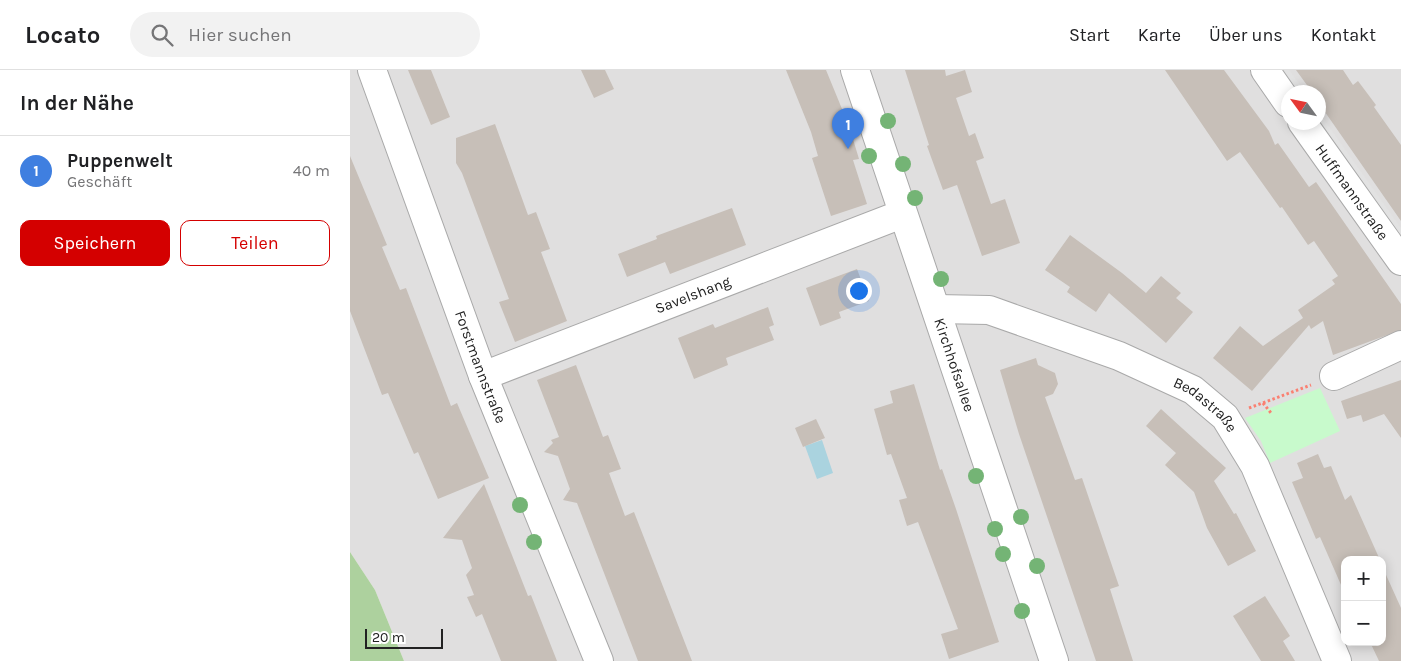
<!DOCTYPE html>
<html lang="de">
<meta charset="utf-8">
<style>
body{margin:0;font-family:Karla,sans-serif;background:#f2f2f2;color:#202124}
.controls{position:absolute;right:15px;bottom:15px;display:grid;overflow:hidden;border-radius:10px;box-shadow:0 2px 12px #0003}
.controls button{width:45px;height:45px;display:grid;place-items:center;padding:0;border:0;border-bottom:1px solid #e0e0e0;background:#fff;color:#202124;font:25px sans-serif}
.compass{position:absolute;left:931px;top:15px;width:45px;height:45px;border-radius:50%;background:#fff;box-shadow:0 2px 12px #0003;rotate:303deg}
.scale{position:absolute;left:15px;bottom:12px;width:78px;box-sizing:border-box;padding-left:5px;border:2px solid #222;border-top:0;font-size:14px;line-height:18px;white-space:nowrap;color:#222;-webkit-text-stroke:4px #fff;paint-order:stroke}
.you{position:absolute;left:508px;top:220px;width:18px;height:18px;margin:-12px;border:4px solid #fff;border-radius:50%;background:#1a73e8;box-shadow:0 0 0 8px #1a73e833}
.badge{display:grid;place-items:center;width:32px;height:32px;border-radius:50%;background:#d40000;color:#fff;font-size:16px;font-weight:700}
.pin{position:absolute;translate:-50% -41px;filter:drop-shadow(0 1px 2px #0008)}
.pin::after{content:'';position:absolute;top:26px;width:18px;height:15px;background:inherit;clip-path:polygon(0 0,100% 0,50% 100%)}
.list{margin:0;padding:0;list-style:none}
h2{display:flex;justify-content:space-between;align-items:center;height:65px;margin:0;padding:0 20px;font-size:21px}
h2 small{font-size:16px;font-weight:400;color:#757577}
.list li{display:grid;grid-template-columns:32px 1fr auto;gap:15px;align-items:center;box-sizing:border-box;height:70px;padding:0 20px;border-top:1px solid #e0e0e0}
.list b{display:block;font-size:19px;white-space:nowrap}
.list p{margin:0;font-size:16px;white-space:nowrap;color:#757577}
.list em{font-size:16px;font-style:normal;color:#757577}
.actions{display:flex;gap:10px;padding:15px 20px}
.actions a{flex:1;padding:11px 0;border:1px solid #d40000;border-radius:10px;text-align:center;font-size:18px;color:#d40000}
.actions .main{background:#d40000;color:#fff}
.icon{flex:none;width:28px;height:28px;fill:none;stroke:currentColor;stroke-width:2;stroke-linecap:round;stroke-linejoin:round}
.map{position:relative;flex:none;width:1051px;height:591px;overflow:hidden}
header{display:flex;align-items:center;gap:30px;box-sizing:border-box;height:70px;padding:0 25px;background:#fff;border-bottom:1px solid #e0e0e0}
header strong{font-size:24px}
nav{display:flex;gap:28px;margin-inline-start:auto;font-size:18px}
.search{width:350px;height:45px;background:#f2f2f2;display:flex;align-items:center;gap:12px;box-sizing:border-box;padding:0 18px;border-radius:28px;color:#757577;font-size:19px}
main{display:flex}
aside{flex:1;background:#fff}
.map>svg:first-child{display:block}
.residential{fill:#e0dfdf;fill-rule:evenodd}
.forest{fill:#add19e}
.park{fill:#c8facc}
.parking{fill:#e2e2e2}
.water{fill:#aad3df}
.building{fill:#c7bfb8}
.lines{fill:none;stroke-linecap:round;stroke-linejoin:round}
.street-casing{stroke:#a9a9a9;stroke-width:30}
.path{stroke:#fa8072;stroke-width:3;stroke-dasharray:2.5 2.5;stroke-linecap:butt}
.street{stroke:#fff;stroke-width:28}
.tree{fill:#74b475}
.labels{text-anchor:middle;stroke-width:4;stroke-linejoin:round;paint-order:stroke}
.street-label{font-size:15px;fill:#222;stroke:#fff}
</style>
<header>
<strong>Locato</strong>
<div class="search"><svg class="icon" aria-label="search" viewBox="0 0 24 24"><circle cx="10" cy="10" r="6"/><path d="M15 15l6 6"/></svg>Hier suchen</div>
<nav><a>Start</a><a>Karte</a><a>Über uns</a><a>Kontakt</a></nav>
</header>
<main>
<aside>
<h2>In der Nähe<small></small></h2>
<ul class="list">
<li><span class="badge" style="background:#3f7fe0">1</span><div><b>Puppenwelt</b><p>Geschäft</p></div><em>40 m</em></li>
</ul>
<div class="actions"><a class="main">Speichern</a><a>Teilen</a></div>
</aside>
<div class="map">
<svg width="1051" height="591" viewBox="0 0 1051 591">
<rect width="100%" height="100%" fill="#f2efe9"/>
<path class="residential" d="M0,0H1051V591H54L25,520L0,482ZM938,22H968V52H938ZM995,490H1032V572H995Z"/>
<path class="forest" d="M0,482L25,520L54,591H0Z"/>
<path class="park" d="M970,318L990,361L920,393L911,371L895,348Z"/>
<g class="parking">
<path d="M929,0H939L955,22H945Z"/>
<path d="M970,44L1051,158V173L968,52Z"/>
</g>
<path class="water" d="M472,370L483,403L467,409L455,376Z"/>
<g class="building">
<path d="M58,0H81L100,47L81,55Z"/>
<path d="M231,0H255L264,19L244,28Z"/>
<path d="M436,0H476L499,56L509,89L503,90L517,134L481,146L462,88L468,86L461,62Z"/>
<path d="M555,0H595L596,6L615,0L622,22L606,28L619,66L625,63L634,88L626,91L641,134L655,129L670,173L632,186L607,115L593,120L577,76L579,75Z"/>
<path d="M815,0H874L919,61L925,75L928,73L959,117L966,112L1051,234V260L983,285L973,251L961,259L959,255L902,321L863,288L890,256L913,276L953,248L948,240L985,214L982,210L988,206L964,171L958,175L932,137L930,138L890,82L877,91Z"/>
<path d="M946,0H993L1003,15L1008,11L1026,35L1024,37L1051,75V151L968,32V22H962Z"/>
<path d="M145,54L178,145L186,142L200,179L191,182L217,251L165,272L149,232L159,229L112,103L106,93V68Z"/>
<path d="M0,86L37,175L32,177L50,220L56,218L101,336L107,333L139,408L88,429L68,382L64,384L38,323L32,325L0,241Z"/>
<path d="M382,138L396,175L320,204L315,192L277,207L268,184L307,169L306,166Z"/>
<path d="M720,165L772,203L796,223L811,206L831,223L826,228L843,242L816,273L759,223L746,242L717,222L720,217L695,200Z"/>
<path d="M507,199L519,231L489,242L491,248L470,256L456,218Z"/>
<path d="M418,237L424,255L419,257L424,270L376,288L378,295L344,309L328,268L363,254L365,258Z"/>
<path d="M686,288L688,295L705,303L708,314L703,324L695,327L725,410L732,408L769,516L760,519L783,591H746L669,364L650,300Z"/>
<path d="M226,295L253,367L258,365L271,399L259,403L275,446L284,442L342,591H288L227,433L213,430L220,419L208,386L194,382L203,373L201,370L209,367L187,310Z"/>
<path d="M1051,310V368L1034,344L1013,352L1011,345L997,349L991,331Z"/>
<path d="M564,314L590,400L592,399L606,439L649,572L599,589L591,564L608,559L568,452L557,456L549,430L557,428L541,384L537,385L524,339L543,333L540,321Z"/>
<path d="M811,339L876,398L864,411L884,444L886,443L906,481L878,496L857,458L844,422L815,395L826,383L796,356Z"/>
<path d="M466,349L475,368L453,377L445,358Z"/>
<path d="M968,384L974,398L981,396L995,430L1001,425L1030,490H995V524L970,467L966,469L942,412L953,408L947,393Z"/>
<path d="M134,414L178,526L181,525L207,591H151L132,544L126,547L117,527L124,525L116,505L122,498L112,470L93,468Z"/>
<path d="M1032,496L1051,538V591H1029L1020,572H1032Z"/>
<path d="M915,526L940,566L933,571L945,591H911L883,546Z"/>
</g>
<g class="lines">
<g class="street-casing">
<g id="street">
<path id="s1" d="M22,0L133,306L249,591"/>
<path id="s2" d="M505,0L704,591"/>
<path d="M915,0L938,33"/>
<path id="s3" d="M952,52L1051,191"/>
<path id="s4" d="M586,239L639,240L769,286L843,320L875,347L905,396L987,591"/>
<path id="s5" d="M133,306L552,144"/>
<path d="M984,306L1051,275"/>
</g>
</g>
<g class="path">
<path d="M913,333L921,343"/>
<path d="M899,338L961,315"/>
</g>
<use href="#street" class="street"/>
</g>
<g class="tree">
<circle cx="538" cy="51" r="8"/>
<circle cx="519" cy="86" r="8"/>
<circle cx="553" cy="94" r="8"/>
<circle cx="565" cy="128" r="8"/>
<circle cx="591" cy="209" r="8"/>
<circle cx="626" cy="406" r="8"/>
<circle cx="170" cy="435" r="8"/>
<circle cx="671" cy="447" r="8"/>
<circle cx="645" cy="459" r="8"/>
<circle cx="184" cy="472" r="8"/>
<circle cx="653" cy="484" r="8"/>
<circle cx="687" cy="496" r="8"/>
<circle cx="672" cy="541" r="8"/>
</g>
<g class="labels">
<g class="street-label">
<text dy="5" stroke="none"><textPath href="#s3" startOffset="86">Huffmannstraße</textPath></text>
<text dy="5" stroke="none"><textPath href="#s5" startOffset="225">Savelshang</textPath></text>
<text dy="5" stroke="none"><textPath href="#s2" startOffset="311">Kirchhofsallee</textPath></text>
<text dy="5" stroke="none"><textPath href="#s1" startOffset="316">Forstmannstraße</textPath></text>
<text dy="5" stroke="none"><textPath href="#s4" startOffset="291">Bedastraße</textPath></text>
</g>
</g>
</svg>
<div class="controls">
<button>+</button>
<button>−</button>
</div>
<svg class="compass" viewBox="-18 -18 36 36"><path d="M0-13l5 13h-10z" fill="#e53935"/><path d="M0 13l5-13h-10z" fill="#757577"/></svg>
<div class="scale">20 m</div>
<div class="you"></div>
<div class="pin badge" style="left:498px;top:79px;background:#3f7fe0">1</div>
</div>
</main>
